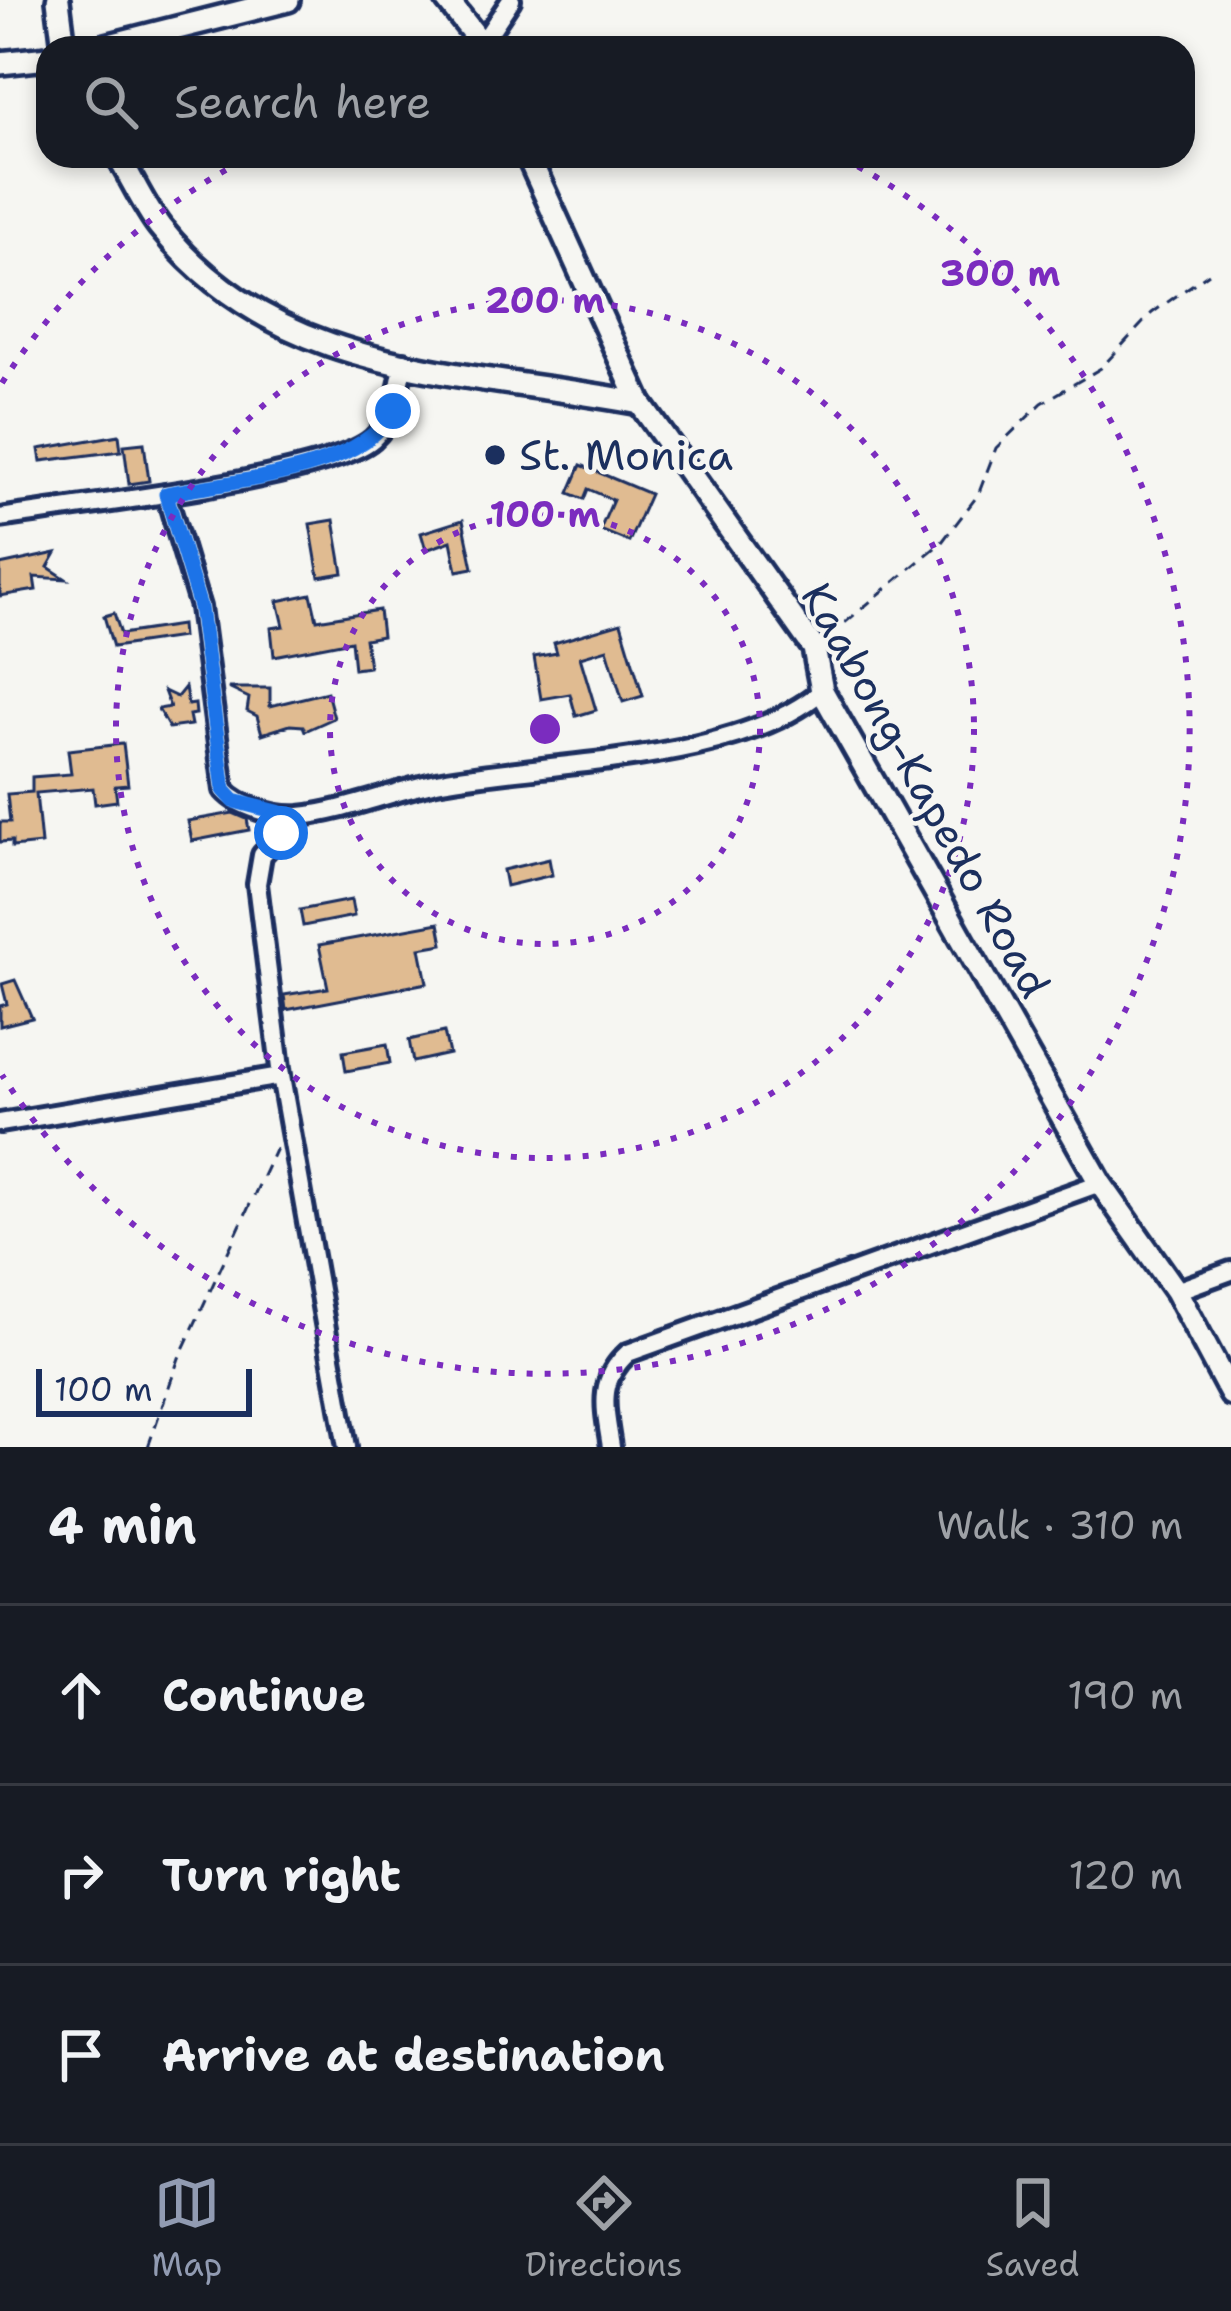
<!DOCTYPE html>
<meta charset="utf-8">
<style>
body{margin:0;font-family:"Shantell Sans",sans-serif;background:#242831;color:#f1f3f6}
.scale{position:absolute;left:36px;bottom:30px;width:216px;box-sizing:border-box;padding-left:12px;border:6px solid #1b2f5e;border-top:0;font-size:33px;line-height:42px;white-space:nowrap;color:#1b2f5e;-webkit-text-stroke:9px #f6f6f2;paint-order:stroke}
.stop{position:absolute;width:36px;height:36px;margin:-27px;border:9px solid #1a73e8;border-radius:50%;background:#fff}
.stop.end{background:#1a73e8;border-color:#fff;box-shadow:0 3px 12px #0008}
.list{margin:0;padding:0;list-style:none}
h2{display:flex;justify-content:space-between;align-items:center;height:156px;margin:0;padding:0 48px;font-size:51px}
h2 small{font-size:39px;font-weight:400;color:#9ea1a6}
.list li{display:grid;grid-template-columns:78px 1fr auto;gap:36px;align-items:center;box-sizing:border-box;height:180px;padding:0 48px;border-top:3px solid #363941}
.list b{display:block;font-size:45px;white-space:nowrap}
.list em{font-size:39px;font-style:normal;color:#9ea1a6}
.icon{flex:none;width:66px;height:66px;fill:none;stroke:currentColor;stroke-width:2;stroke-linecap:round;stroke-linejoin:round}
.map{position:relative;flex:none;width:1231px;height:1447px;overflow:hidden}
.search{position:absolute;background:#171b24;box-shadow:0 6px 18px #0003;left:36px;right:36px;top:36px;height:132px;display:flex;align-items:center;gap:30px;box-sizing:border-box;padding:0 42px;border-radius:36px;color:#9ea1a6;font-size:45px}
.sheet{height:696px;background:#171b24}
nav{display:flex;justify-content:space-around;align-items:center;box-sizing:border-box;height:168px;border-top:3px solid #363941;background:#171b24;font-size:33px;color:#9ea1a6}
nav a{display:grid;justify-items:center;gap:6px}
nav .on{color:#919bb2}
.map>svg:first-child{display:block}
.building{fill:#e0bb91;stroke:#1b2f5e;stroke-width:3}
.lines{fill:none;stroke-linecap:round;stroke-linejoin:round}
.street-casing{stroke:#1b2f5e;stroke-width:26}
.secondary-casing{stroke:#1b2f5e;stroke-width:30}
.path{stroke:#1b2f5e;stroke-width:3;stroke-dasharray:12 9;stroke-linecap:butt}
.street{stroke:#f6f6f2;stroke-width:16}
.secondary{stroke:#f6f6f2;stroke-width:21}
.route{stroke:#1a73e8;stroke-width:15}
.ring{fill:none;stroke:#7b2cbf;stroke-width:6;stroke-dasharray:6 12}
.poi-dot{fill:#1b2f5e;stroke:#f6f6f2;stroke-width:4.5}
.labels{text-anchor:middle;stroke-width:9;stroke-linejoin:round;paint-order:stroke}
.poi-label{font-size:42px;fill:#1b2f5e;stroke:#f6f6f2;text-anchor:start}
.street-label{font-size:42px;fill:#1b2f5e;stroke:#f6f6f2}
.centre{fill:#7b2cbf;stroke:#f6f6f2;stroke-width:6}
.ring-label{font-size:36px;text-anchor:middle;font-weight:bold;fill:#7b2cbf;stroke:#f6f6f2;stroke-width:9;stroke-linejoin:round;paint-order:stroke}
</style>
<div class="map">
<svg width="1231" height="1447" viewBox="0 0 1231 1447">
<rect width="100%" height="100%" fill="#f6f6f2"/>
<filter id="ink" filterUnits="userSpaceOnUse"><feTurbulence type="fractalNoise" baseFrequency=".00833" numOctaves="2"/><feDisplacementMap in="SourceGraphic" scale="24" xChannelSelector="R" yChannelSelector="G"/><feConvolveMatrix kernelMatrix="1 2 1 2 8 2 1 2 1" color-interpolation-filters="sRGB"/></filter>
<g filter="url(#ink)">
<g class="building">
<path d="M119,435L121,451L41,461L39,449Z"/>
<path d="M144,443L149,481L129,484L124,445Z"/>
<path d="M581,465L650,494L629,542L600,530L613,500L588,489L584,499L569,493Z"/>
<path d="M334,520L343,573L319,577L310,524Z"/>
<path d="M463,520L473,568L457,571L451,541L426,550L421,533Z"/>
<path d="M56,553L48,567L66,579L34,577L36,590L0,596V565Z"/>
<path d="M311,594L317,620L379,610L382,636L365,639L369,667L354,669L351,641L274,656L271,628L284,626L278,601Z"/>
<path d="M114,613L121,634L181,625L182,637L113,647L104,616Z"/>
<path d="M621,623L643,696L623,702L607,649L580,657L596,710L576,716L570,694L541,699L534,657L557,653L554,643Z"/>
<path d="M185,687L188,705L195,704L196,714L189,715L191,725L169,728L158,709L170,707L164,691L177,697Z"/>
<path d="M228,688H270V706L327,692L334,718L305,731L303,726L290,725L262,734L257,716L247,711L249,698Z"/>
<path d="M123,744L128,785L115,786L117,801L95,804L93,788L36,793L41,844L12,847V841L0,842V822H10L7,794L32,792V777L71,774L68,750Z"/>
<path d="M233,813L247,819L249,830L192,841L188,821Z"/>
<path d="M549,859L552,875L506,886L503,870Z"/>
<path d="M351,900L354,916L303,926L300,910Z"/>
<path d="M439,923L443,944L420,948L427,983L286,1010L284,995L328,988L319,945Z"/>
<path d="M15,980L32,1018L0,1026V1006L7,1004L2,984Z"/>
<path d="M444,1032L449,1054L413,1062L409,1040Z"/>
<path d="M387,1044L390,1063L346,1071L343,1052Z"/>
</g>
<g class="lines">
<g class="street-casing">
<g id="street">
<path d="M483,42L511,0"/>
<path d="M166,494L200,607L224,790C239,807 276,818 300,816C347,811 395,790 442,781C554,761 737,763 822,691"/>
<path d="M0,518C73,506 327,479 373,439C395,419 398,390 404,362"/>
<path d="M297,817L262,855L257,884L281,1076L347,1447"/>
<path d="M0,1123L281,1076"/>
<path d="M1176,1291L1231,1271"/>
<path d="M611,1447C605,1408 597,1381 628,1353L1100,1183"/>
</g>
</g>
<g class="secondary-casing">
<g id="secondary">
<path d="M58,0L64,48"/>
<path d="M447,0L485,48"/>
<path d="M98,48L288,0"/>
<path d="M0,63L48,58"/>
<path d="M118,156C132,179 144,206 160,227C280,378 466,370 640,403"/>
<path d="M528,156L640,403L814,648L822,691L1100,1183L1176,1291L1231,1394"/>
</g>
</g>
<g class="path">
<path d="M829,636L942,542L978,495L996,448L1042,403L1101,368L1152,313L1209,273"/>
<path d="M148,1447L179,1358L276,1148"/>
</g>
<use href="#street" class="street"/>
<use href="#secondary" class="secondary"/>
</g>
</g>
<g class="lines" filter="url(#ink)">
<path class="route" d="M281,833L297,817L234,801L224,790L200,607L166,494C233,480 358,474 393,411"/>
</g>
<g class="ring">
<circle cx="545" cy="729" r="215"/>
<circle cx="545" cy="729" r="429"/>
<path d="M2 383A644 644 0 0 1 248 158M842 158A644 644 0 1 1 2 1075"/>
</g>
<circle class="poi-dot" cx="495" cy="455" r="12"/>
<g class="labels">
<g class="poi-label">
<text x="519" y="470">St. Monica</text>
</g>
<g class="street-label">
<text transform="translate(926 790) rotate(61)" y="15">Kaabong-Kapedo Road</text>
</g>
</g>
<circle cx="545" cy="729" r="18" class="centre"/>
<g class="ring-label">
<text x="1000" y="286">300 m</text>
<text x="545" y="313">200 m</text>
<text x="545" y="527">100 m</text>
</g>
</svg>
<div class="scale">100 m</div>
<div class="stop" style="left:281px;top:833px"></div>
<div class="stop end" style="left:393px;top:411px"></div>
<div class="search"><svg class="icon" aria-label="search" viewBox="0 0 24 24"><circle cx="10" cy="10" r="6"/><path d="M15 15l6 6"/></svg>Search here</div>
</div>
<section class="sheet">
<h2>4 min<small>Walk · 310 m</small></h2>
<ul class="list">
<li><svg class="icon" aria-label="ahead" viewBox="0 0 24 24"><path d="M12 20V5M6 11l6-6 6 6"/></svg><div><b>Continue</b></div><em>190 m</em></li>
<li><svg class="icon" aria-label="right" viewBox="0 0 24 24"><path d="M7 20v-9h11M14 6l5 5-5 5"/></svg><div><b>Turn right</b></div><em>120 m</em></li>
<li><svg class="icon" aria-label="arrive" viewBox="0 0 24 24"><path d="M6 21V4h12l-3 4 3 4H6"/></svg><div><b>Arrive at destination</b></div></li>
</ul>
</section>
<nav>
<a class="on"><svg class="icon" aria-label="map" viewBox="0 0 24 24"><path d="M3 6l6-2 6 2 6-2v14l-6 2-6-2-6 2zM9 4v14M15 6v14"/></svg>Map</a>
<a><svg class="icon" aria-label="directions" viewBox="0 0 24 24"><path d="M12 3l9 9-9 9-9-9zM9 14v-3h6M13 9l2 2-2 2"/></svg>Directions</a>
<a><svg class="icon" aria-label="saved" viewBox="0 0 24 24"><path d="M7 4h10v16l-5-4-5 4z"/></svg>Saved</a>
</nav>
